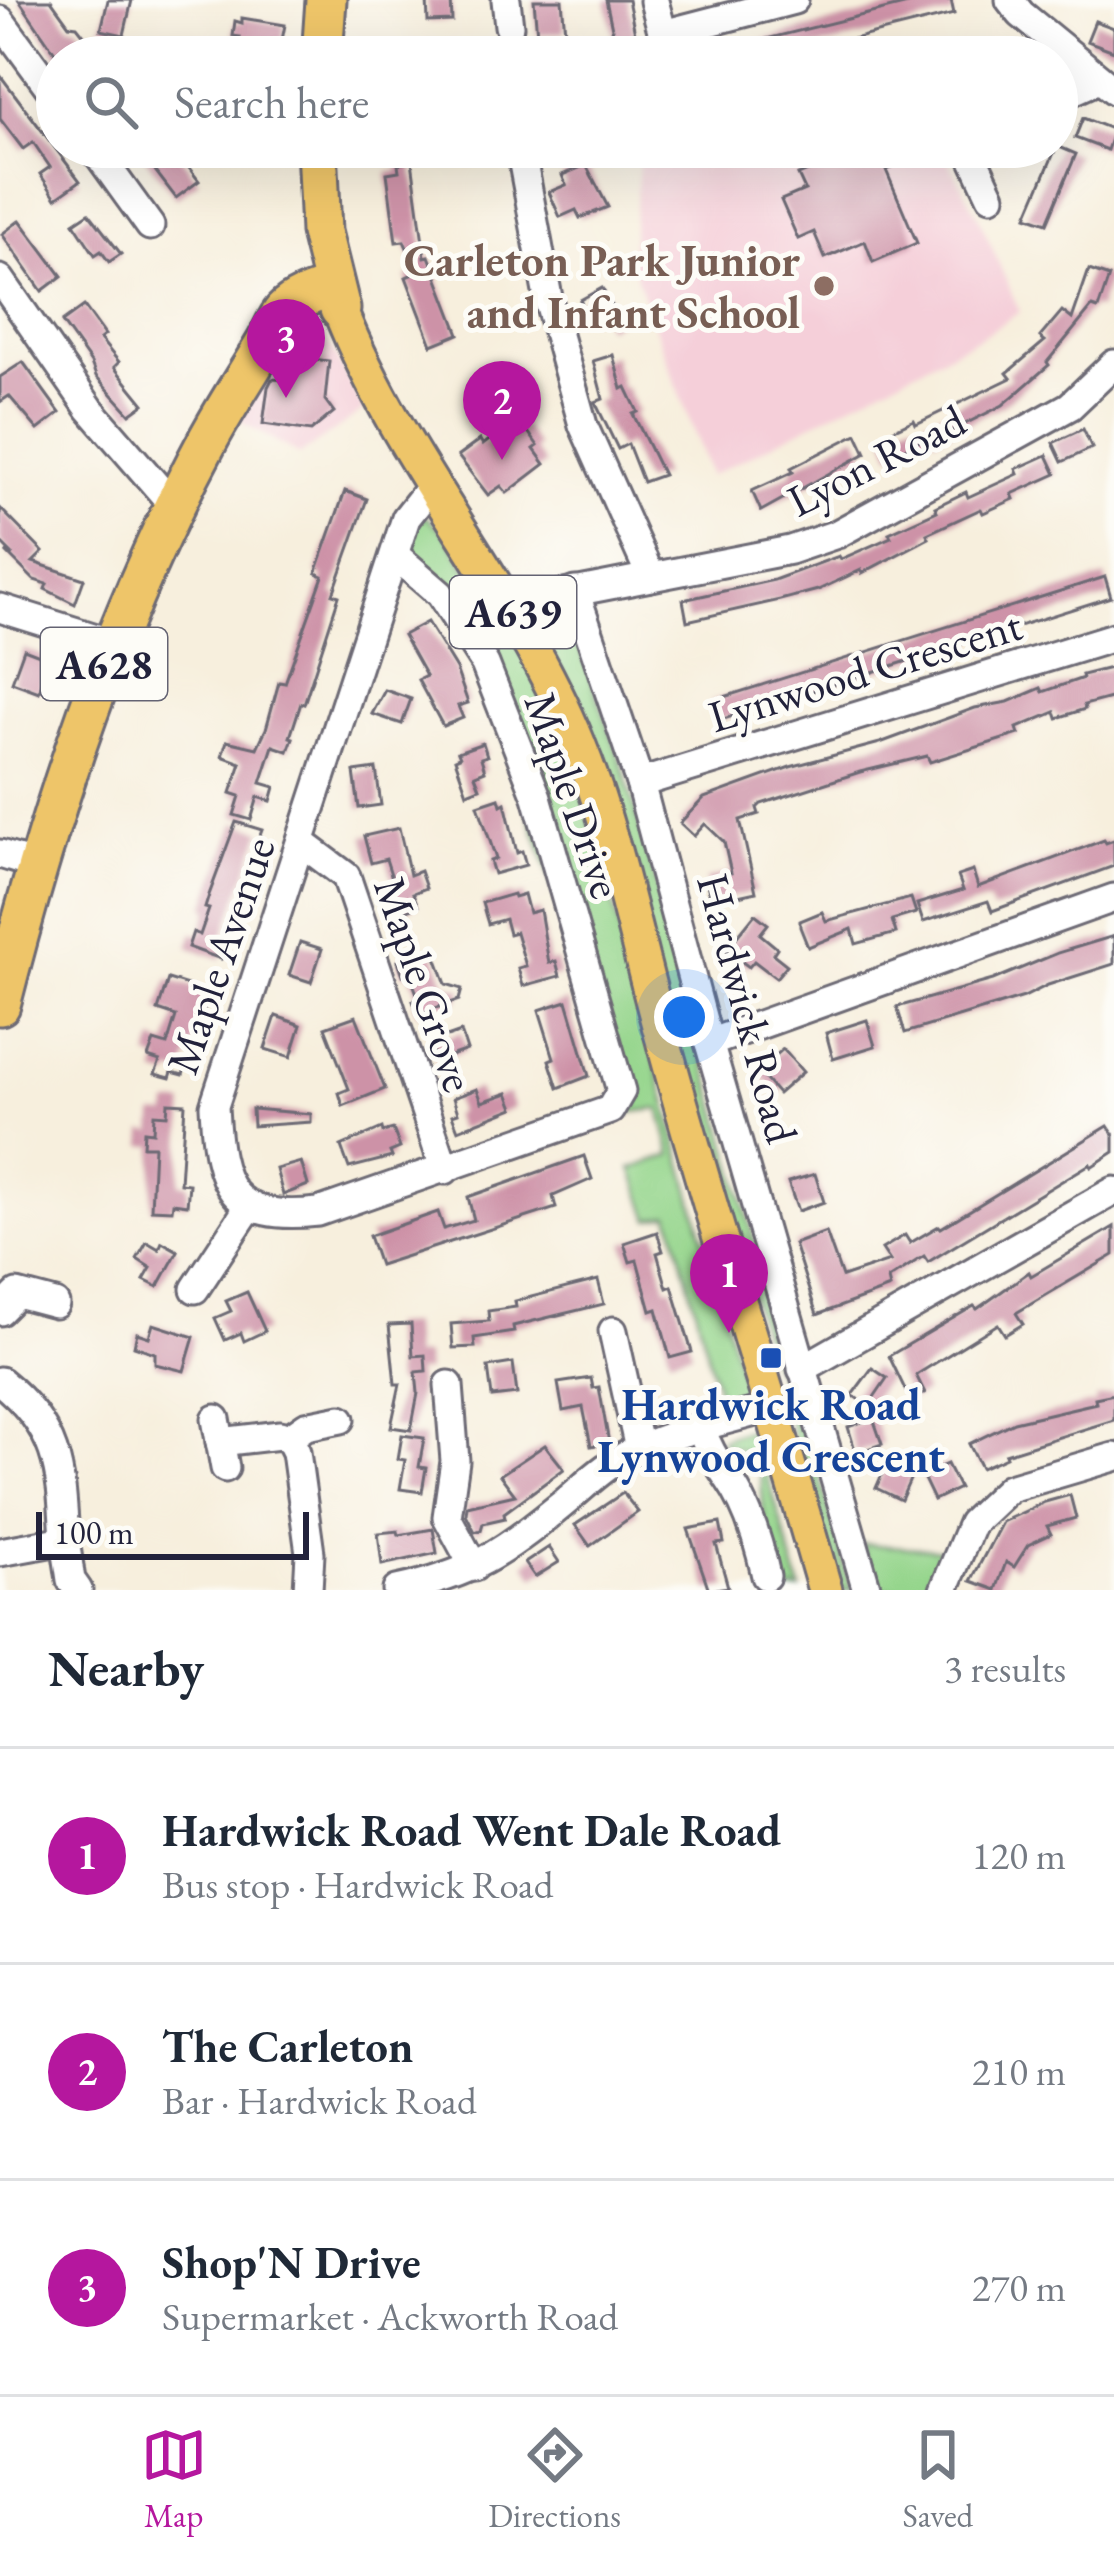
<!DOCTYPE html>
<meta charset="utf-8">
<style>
body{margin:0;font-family:"EB Garamond",serif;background:#f6f6f7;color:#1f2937}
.scale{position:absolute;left:36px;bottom:30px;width:273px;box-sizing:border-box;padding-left:12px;border:6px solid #22223b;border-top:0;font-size:33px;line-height:42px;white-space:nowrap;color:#22223b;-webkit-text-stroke:9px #fdfcf7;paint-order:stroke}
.you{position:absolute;left:684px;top:1017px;width:42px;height:42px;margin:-30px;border:9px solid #fff;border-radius:50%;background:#1a73e8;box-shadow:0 0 0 18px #1a73e833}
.badge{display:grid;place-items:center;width:78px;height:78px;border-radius:50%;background:#b5179e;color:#fff;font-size:39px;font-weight:700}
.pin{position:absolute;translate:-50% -99px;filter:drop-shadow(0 3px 6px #0008)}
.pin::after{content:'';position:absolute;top:63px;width:42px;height:36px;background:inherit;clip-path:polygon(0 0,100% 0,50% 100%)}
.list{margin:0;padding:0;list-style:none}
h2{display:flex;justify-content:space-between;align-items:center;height:156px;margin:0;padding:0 48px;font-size:51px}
h2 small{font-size:39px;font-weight:400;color:#747a83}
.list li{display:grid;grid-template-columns:78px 1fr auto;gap:36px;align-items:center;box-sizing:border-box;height:216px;padding:0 48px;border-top:3px solid #e0e1e3}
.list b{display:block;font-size:45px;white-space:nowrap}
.list p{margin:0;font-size:39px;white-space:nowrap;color:#747a83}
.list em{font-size:39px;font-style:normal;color:#747a83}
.icon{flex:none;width:66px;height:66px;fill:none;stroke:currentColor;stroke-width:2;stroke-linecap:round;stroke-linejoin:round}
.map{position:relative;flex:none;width:1114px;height:1590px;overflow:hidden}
.search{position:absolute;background:#fff;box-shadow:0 12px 48px #0002;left:36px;right:36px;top:36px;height:132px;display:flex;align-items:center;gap:30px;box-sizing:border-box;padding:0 42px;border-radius:66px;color:#747a83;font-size:45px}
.sheet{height:804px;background:#fff}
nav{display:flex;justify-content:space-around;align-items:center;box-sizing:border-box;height:168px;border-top:3px solid #e0e1e3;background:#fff;font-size:33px;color:#747a83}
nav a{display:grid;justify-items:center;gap:6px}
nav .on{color:#b5179e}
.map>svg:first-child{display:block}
.built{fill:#f5cfd9}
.green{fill:#95d58c;stroke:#5c7c64;stroke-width:3}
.building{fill:#cd92a7}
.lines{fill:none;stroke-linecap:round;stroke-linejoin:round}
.minor-casing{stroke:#6d6a74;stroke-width:33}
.major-casing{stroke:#6d6a74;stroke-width:39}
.highway-casing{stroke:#6d6a74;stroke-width:45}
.minor{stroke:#fff;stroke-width:27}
.major{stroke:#eec569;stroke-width:33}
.highway{stroke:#eec569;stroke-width:39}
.education-dot{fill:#8d6e63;stroke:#fdfcf7;stroke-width:4.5}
.transit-dot{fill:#1a4fb4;stroke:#fdfcf7;stroke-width:4.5}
.labels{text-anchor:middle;stroke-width:10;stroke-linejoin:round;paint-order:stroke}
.shield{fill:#fdfcf7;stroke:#646373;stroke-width:3}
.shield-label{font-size:42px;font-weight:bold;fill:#22223b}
.education-label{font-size:45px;font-weight:bold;fill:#785e54;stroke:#fdfcf7;text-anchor:end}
.street-label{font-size:45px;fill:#22223b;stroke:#fdfcf7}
.transit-label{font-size:45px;font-weight:bold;fill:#164399;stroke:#fdfcf7}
</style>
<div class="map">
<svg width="1114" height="1590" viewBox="0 0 1114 1590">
<rect width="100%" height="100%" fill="#fdfcf7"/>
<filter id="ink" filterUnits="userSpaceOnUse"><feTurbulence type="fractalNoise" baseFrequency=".00833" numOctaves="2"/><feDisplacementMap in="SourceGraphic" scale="24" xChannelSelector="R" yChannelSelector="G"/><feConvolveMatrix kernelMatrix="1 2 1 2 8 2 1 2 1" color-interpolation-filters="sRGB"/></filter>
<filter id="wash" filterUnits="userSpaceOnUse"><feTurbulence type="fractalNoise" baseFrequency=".004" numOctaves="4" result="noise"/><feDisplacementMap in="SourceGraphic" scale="48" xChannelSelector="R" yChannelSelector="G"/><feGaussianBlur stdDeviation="2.7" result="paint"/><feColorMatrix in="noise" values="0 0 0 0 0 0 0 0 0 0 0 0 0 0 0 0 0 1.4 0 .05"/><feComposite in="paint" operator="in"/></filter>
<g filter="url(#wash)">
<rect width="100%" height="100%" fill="#f7efdd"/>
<g class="built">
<path d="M676,147H941L978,216L1020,312L982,336L710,476L630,260L639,164Z"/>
<path d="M307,339L329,344L364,410L300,455L239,420L279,350L294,341Z"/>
</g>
<g class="green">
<path d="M427,517L445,533L485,598L459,613L409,549L415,520Z"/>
<path d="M491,604L533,671L575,766L745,1392L739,1406L723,1412L670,1214L650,1219L632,1169L672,1155L660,1109L620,1113L624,1105L465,617Z"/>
<path d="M565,606L625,773L851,1590H832L777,1373L785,1360L782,1356L774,1368L537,631L540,613L545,607Z"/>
<path d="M743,1431L755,1433L801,1590H784L764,1521L760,1464L752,1454L724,1444L721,1439Z"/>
<path d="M862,1544L946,1550L932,1590H875Z"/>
</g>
<g id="blocks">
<g class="building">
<path d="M19,0H51L69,25L77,26L96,50L86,57H58Z"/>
<path d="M108,0H132L124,35L101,30Z"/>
<path d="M427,0H451L452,21L428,22Z"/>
<path d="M534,0H562L565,32L537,35Z"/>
<path d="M606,0H628L640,57H618Z"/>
<path d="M924,0H951L954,14L780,57H745L742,45Z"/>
<path d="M242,18L285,25L280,50L238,43L240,37L233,36L235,21L242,23Z"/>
<path d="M1095,21L1114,28V51L1087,41Z"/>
<path d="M0,75L80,181L56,198L40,174L50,167L33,142L23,149L0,119Z"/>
<path d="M1083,118L1114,130L1107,150L1075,138Z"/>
<path d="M1057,146L1076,154L1047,223L1027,216Z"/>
<path d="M137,147H173L199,181L176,198Z"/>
<path d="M832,147H862L866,155L883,148L892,168L886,170L917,243L873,262L865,241L825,258L814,232L798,239L781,200L805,190L798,175L837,159Z"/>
<path d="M412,161L425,257L429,256L459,334L432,345L406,277L413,274L411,257L404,241L396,242L387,173L399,171L398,164Z"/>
<path d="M586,165L608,207L580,218L576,210L560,217L549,192L566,185L562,175Z"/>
<path d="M89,213L121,254L109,262L101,251L95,255L74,223Z"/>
<path d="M20,220L62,276L42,291L2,234Z"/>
<path d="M1089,270L1109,277L1098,309L1092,307L1047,362L1049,365L1003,405L935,439L933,435L892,454L884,434L914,420L916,424L1011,378L1007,373L1045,341L1040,337L1062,311L1072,319Z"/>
<path d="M602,288L620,320L607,327L600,314L590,320L580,300Z"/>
<path d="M84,306L105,335L100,339L119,362L114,367L144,404L130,414L96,376L91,363L62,322Z"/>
<path d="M613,355L622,389L626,387L638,412L633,414L663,475L643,482L628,444L618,449L595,402L603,399L593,361Z"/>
<path d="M288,356L329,361L325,400L334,412L311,431L263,424L268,387L272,379L286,380Z"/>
<path d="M23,362L60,413L38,430L9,396L0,402V377Z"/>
<path d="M524,426L538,446L534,449L545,464L507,493L501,486L488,495L458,456L480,440L483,445L502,430L508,438Z"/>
<path d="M1083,429L1092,448L1062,462L1053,443Z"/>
<path d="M857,434L866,453L761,511L752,491L793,472L791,468Z"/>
<path d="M1047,455L1056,474L1012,494L1014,499L983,513L981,509L927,534L929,538L862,573L861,570L818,590L780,600L687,621L683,600L774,580L839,556L841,559L891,537L889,533L937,511L935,507L966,492L968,497L1018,474L1016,469Z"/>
<path d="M345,491L367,499L333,594L339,596L304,704L301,703L290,737L293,738L288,751L273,746L261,783L275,787L271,801L258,797L251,820L234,815L240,796L231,793L241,763L222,756L227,741L257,748L266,729L279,682L285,683L323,576L316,573Z"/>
<path d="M0,508L43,552L33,562L84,579L75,604L45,589L47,584L34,580L6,552L13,555L0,542Z"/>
<path d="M1105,577L1111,597L717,721L711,701Z"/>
<path d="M427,622L456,669L468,703L458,706L463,718L443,726L418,680L426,676L403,635Z"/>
<path d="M24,649L50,659L39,692L12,682Z"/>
<path d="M1114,667V697L1084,705L1085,709L1057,718L1055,712L1017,728L1019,734L930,762L927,756L860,772L761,804L757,808L759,814L740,820L756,892L711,902L706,879L731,873L724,842L705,824L694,836L680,823L704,798L790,767L880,743L975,708L1008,702L1041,688L1043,692L1083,678L1082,675Z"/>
<path d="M385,690L411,699L402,724L372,714Z"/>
<path d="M483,743L487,756L481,758L485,771L475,775L480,788L467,793L455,759L460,757L458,752Z"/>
<path d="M376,769L381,805L359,808L354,772Z"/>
<path d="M499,798L501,805L505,803L517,853L522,851L526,865L494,874L490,861L496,859L478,805Z"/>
<path d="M236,822L262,830L221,943L226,944L221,959L188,947L193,932L200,935L209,909L205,908L209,895Z"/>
<path d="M399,828L410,875L420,871L426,888L413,893L418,906L391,916L386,887L394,884L386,859L371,863L364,836Z"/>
<path d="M1104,840L1106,843L1114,840V866L992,911L988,901L923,922L917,904L963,890L958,876L973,871L978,887Z"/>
<path d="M513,894L514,897L524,894L529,913L540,910L549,963L556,961L560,976L523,986L518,968L526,966L516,932L509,934L505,919L488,924L482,903Z"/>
<path d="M911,898L916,913L892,920L896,933L856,944L852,929L808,947L800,927V921L822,912L826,921Z"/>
<path d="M755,914L768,924L760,934L777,948L773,954L787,965L776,978L754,961L749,967L726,950Z"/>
<path d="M1114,936V964L1048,985L1024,997L905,1033L897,1007L993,980L1058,953Z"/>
<path d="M300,942L322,949L311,982L289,975Z"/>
<path d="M430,949L432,955L435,954L446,984L462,989L459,1000L418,1014L413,1001L419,999L409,972L403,975L398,961Z"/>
<path d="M168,979L210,992L183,1075L172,1072L170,1078L155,1074L160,1061L148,1057L154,1041L167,1045L176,1016L158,1010Z"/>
<path d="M567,1001L589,1076L558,1088L549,1060L554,1058L539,1010Z"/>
<path d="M276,1016L301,1025L291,1057L265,1049Z"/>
<path d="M356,1016L385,1089L343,1106L339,1093L349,1089L325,1027Z"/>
<path d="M867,1020L875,1046L833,1059L826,1033Z"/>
<path d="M461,1032L467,1050L436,1061L430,1043Z"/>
<path d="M783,1049L803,1072L778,1094L758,1071Z"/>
<path d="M477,1089L482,1102L508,1093L514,1108L458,1130L452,1115L458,1113L453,1098Z"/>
<path d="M168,1103L185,1104L180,1183L189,1184L187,1205L173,1203L172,1210L151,1209L154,1146H143L144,1131L153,1132L154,1114L167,1115Z"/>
<path d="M252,1109L311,1114V1122L253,1126Z"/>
<path d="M1108,1126L1114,1135V1152L1091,1167L1090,1164L928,1262L924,1256L888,1279L890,1288L817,1315L794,1244L826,1232L842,1277L890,1261L882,1249L905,1235L910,1243L939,1226L941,1228Z"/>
<path d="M382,1128L383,1132L393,1129L400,1148L390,1152L392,1157L349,1168L341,1146Z"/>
<path d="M584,1156L592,1179L553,1196L556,1208L379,1265L369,1236L438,1212L444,1229L474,1220L468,1197Z"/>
<path d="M301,1162L308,1185L283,1195L276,1169Z"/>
<path d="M815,1174L824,1202L798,1211L788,1182Z"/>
<path d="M1114,1227V1255L1016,1313L1023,1324L1005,1335L998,1324L916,1375L925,1393L910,1400L889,1356L974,1306L977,1309L1029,1272L1031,1276Z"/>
<path d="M657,1232L663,1251L657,1253L667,1288L672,1286L692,1352L670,1358L657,1309L651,1311L637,1260L630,1262L624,1243Z"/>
<path d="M147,1242L159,1249L162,1242L178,1251L158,1287L144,1280L151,1268L137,1259Z"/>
<path d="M598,1280L604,1304L513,1326L514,1332L474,1338L475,1347L453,1348L451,1324L489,1321L488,1311L516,1307L515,1301Z"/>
<path d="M247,1292L265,1331L244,1341L241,1333L225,1340L215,1318L231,1311L226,1301Z"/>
<path d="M153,1324L194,1337L184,1371L155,1364V1353L134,1346L137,1333L149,1337Z"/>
<path d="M411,1324L413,1356L425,1355L426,1371L416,1372L418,1393L411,1430L391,1427L400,1384H395L389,1325Z"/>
<path d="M513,1363L517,1394L492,1397L488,1367Z"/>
<path d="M872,1368L887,1378L868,1406L852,1395Z"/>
<path d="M591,1378L593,1388L599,1387L609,1443L591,1446L583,1407L563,1411L558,1383Z"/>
<path d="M1114,1394V1420L1005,1454L1006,1457L981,1468L969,1444L1014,1422L1096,1403L1095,1398Z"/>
<path d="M873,1418L882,1444L856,1453L848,1427Z"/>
<path d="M402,1435L424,1438L419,1467L426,1468L422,1492L400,1489L405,1460L398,1459Z"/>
<path d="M545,1445L564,1469L504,1513L505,1518L483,1523L481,1530L475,1532L466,1514L467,1506L515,1495L500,1475Z"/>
<path d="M887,1463L912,1475L901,1500L876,1488Z"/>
<path d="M947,1464L959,1488L934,1500L922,1475Z"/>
<path d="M623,1493L638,1512L590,1546L575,1525Z"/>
<path d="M1070,1495L1076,1518L1047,1526L1051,1534L1028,1545L1014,1567L1006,1562L996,1590L971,1581L1002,1522L1045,1502Z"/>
<path d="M720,1523L724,1543L716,1544L728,1587L709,1590L688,1529Z"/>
<path d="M433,1529L437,1553L382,1565L378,1533L398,1531L399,1535Z"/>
<path d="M549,1547L559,1562L535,1577L525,1563Z"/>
</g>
</g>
</g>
<g filter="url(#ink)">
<use href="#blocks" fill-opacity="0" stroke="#6d6a74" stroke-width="3"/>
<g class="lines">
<g class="minor-casing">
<g id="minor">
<path d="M506,0L509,26"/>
<path d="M1010,0L1021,14L1114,90"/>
<path d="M654,1L669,57"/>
<path d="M0,20L57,98"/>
<path d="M663,34L794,0"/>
<path d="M1057,98L1099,79"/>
<path d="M93,147L150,226"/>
<path d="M520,147L549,303L583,425L651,577"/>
<path d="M968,147L991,196"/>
<path d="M0,279L90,409L173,505"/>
<path d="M395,555L440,594L485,664L537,797L621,1091L610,1110L318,1212C230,1222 218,1186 214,1106L406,518L432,485"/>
<path d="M575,591L640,783L709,1043L867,1590"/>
<path d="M0,608L112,643"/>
<path d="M511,610L533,600L790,550L837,534L1070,406L1114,364"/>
<path d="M640,783L1114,637"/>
<path d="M302,843L346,876L445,1170"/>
<path d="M0,854L36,865"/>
<path d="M709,1043L1114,898"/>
<path d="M195,1289L249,1207"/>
<path d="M0,1311L17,1294L55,1304"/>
<path d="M613,1331L639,1449"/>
<path d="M802,1369L1114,1191"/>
<path d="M0,1381C60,1429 61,1470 65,1540L0,1552"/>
<path d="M449,1385L455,1461L447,1517L474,1567"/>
<path d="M216,1419L225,1468"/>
<path d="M701,1428C708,1449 716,1460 728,1478C748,1506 759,1543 766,1576"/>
<path d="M289,1438L306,1426L341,1419"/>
<path d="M220,1442L280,1435L289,1438L296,1452L310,1553L308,1590"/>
<path d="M65,1540L71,1580L78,1590"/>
<path d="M397,1590C471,1574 502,1554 559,1507C578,1492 596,1473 616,1461C663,1433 722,1422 773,1407"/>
<path d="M944,1590L972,1523L1009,1488L1114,1457"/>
</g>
</g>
<g class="major-casing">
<path id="major" d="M341,313C402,466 516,590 578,743C617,839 635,940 663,1040C713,1224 773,1406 825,1590"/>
</g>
<g class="highway-casing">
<g id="highway">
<path d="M322,57L326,0"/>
<path d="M317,147L321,232L340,309"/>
<path d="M0,1005C50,808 113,617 209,438C227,405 247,375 266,343C272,333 276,320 284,311C296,298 316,293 333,287"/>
</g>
</g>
<use href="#minor" class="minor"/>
<use href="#major" class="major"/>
<use href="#highway" class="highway"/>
</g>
</g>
<circle class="education-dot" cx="824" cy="286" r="12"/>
<rect class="transit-dot" x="759" y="1346" width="24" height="24" rx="6"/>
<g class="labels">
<g class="shield">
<rect x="450" y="576" width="126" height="72" rx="9"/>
<rect x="41" y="628" width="126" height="72" rx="9"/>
</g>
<g class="shield-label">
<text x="513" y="627">A639</text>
<text x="104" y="679">A628</text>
</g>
<g class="education-label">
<text x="800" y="276">Carleton Park Junior<tspan x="800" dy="52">and Infant School</tspan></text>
</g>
<g class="street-label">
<text transform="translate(876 460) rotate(-27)" y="16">Lyon Road</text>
<text transform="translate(865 670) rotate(-17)" y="16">Lynwood Crescent</text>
<text transform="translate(574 795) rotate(71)" y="16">Maple Drive</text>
<text transform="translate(220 955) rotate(-71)" y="16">Maple Avenue</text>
<text transform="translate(425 984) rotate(71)" y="16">Maple Grove</text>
<text transform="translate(748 1008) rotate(75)" y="16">Hardwick Road</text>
</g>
<g class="transit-label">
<text x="771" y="1420">Hardwick Road<tspan x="771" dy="52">Lynwood Crescent</tspan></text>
</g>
</g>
</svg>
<div class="scale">100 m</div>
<div class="you"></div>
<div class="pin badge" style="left:729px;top:1333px">1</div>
<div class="pin badge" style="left:502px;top:460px">2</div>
<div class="pin badge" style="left:286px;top:398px">3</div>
<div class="search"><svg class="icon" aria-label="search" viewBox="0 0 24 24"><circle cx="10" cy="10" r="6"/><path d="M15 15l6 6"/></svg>Search here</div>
</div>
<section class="sheet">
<h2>Nearby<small>3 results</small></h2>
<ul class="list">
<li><span class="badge">1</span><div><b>Hardwick Road Went Dale Road</b><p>Bus stop · Hardwick Road</p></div><em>120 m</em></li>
<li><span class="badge">2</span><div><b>The Carleton</b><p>Bar · Hardwick Road</p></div><em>210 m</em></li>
<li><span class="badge">3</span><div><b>Shop'N Drive</b><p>Supermarket · Ackworth Road</p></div><em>270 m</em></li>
</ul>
</section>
<nav>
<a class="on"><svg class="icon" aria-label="map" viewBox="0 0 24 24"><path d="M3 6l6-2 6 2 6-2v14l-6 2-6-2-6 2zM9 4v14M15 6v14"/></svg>Map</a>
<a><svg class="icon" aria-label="directions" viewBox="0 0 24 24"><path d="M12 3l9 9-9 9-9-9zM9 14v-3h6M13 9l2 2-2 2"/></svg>Directions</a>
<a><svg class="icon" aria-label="saved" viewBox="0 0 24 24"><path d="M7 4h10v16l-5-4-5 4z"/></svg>Saved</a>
</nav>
